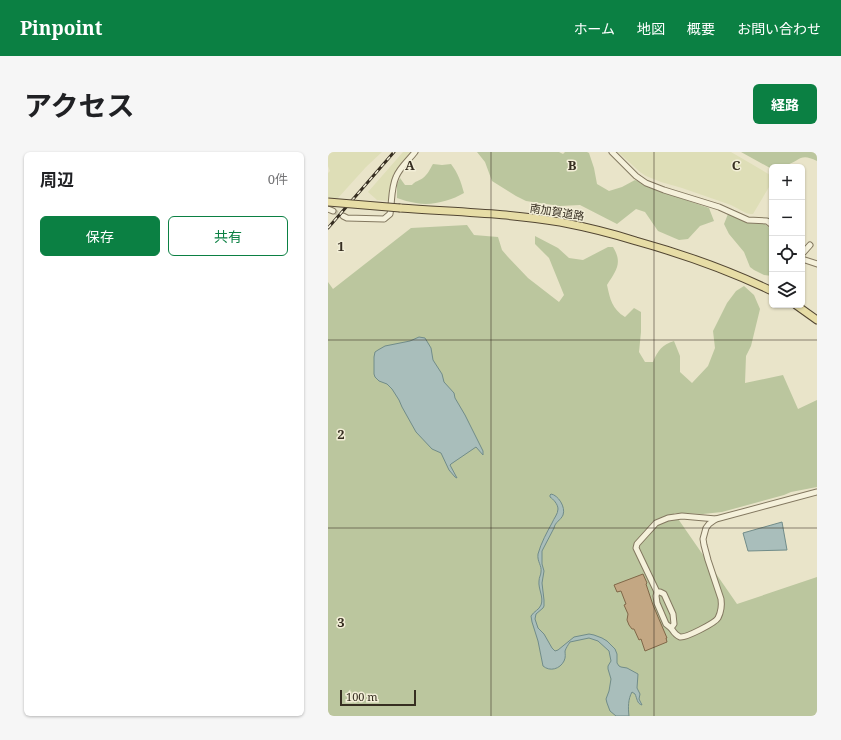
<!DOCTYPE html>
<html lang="ja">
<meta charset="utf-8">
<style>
body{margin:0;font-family:"Noto Serif","Noto Sans JP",serif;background:#f6f6f6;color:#202124}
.controls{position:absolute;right:12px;top:12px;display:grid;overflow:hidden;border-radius:6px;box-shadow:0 1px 3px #0004}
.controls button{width:36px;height:36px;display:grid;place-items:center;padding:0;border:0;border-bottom:1px solid #e0e0e0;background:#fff;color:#202124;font:20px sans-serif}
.scale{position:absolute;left:12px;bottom:10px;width:76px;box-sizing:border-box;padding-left:4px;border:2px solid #362e21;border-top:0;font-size:11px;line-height:14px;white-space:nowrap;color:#362e21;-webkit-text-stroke:3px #f2eed7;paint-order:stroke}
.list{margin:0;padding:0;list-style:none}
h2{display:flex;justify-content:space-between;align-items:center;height:52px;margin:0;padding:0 16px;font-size:17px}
h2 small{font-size:13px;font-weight:400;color:#757577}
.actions{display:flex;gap:8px;padding:12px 16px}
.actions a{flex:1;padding:9px 0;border:1px solid #0b8043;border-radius:6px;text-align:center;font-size:14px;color:#0b8043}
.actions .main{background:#0b8043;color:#fff}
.icon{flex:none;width:22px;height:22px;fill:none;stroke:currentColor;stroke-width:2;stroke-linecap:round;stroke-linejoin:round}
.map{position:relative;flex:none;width:489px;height:564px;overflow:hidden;border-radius:6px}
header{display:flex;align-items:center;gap:24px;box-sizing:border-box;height:56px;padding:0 20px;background:#0b8043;color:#fff}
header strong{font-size:19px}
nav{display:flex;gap:22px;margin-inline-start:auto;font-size:14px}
.intro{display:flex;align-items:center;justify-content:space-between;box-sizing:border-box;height:96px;padding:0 24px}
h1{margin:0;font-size:28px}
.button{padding:10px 18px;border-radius:6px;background:#0b8043;color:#fff;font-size:14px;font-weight:700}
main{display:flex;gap:24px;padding:0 24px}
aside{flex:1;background:#fff;border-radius:6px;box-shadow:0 1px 3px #0004}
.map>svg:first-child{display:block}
.farmland{fill:#dedeb7}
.green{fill:#bbc69e}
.water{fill:#a9bebb;stroke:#718c89}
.building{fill:#c3a783;stroke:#806748}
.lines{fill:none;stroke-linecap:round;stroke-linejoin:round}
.minor-tunnel{stroke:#c5c0a7;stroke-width:5;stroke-dasharray:5 2.5;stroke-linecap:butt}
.minor-casing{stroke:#837860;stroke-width:7}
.major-casing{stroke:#524633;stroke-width:9}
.minor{stroke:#f5f1db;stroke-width:5}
.major{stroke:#e7dda6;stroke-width:7}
.rail-casing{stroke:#362e21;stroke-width:3}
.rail{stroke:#f2eed7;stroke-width:1.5;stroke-dasharray:4.5;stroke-linecap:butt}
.major-bridge-casing{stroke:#524633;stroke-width:9;stroke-linecap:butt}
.major-bridge{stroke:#e7dda6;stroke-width:7}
.grid{fill:none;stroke:#362e21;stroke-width:1;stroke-opacity:0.55}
.labels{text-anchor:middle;stroke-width:3;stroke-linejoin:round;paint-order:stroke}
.street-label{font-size:11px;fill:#362e21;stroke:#f2eed7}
.grid-label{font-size:13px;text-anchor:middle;font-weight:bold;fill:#362e21;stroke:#f2eed7;stroke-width:3;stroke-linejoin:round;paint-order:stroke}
</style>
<header>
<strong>Pinpoint</strong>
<nav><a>ホーム</a><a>地図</a><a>概要</a><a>お問い合わせ</a></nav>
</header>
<div class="intro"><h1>アクセス</h1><a class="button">経路</a></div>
<main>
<aside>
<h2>周辺<small>0件</small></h2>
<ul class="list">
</ul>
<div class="actions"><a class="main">保存</a><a>共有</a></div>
</aside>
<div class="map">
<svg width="489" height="564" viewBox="0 0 489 564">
<rect width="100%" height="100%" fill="#e9e4c9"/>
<g class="farmland">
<path d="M0,0H54L38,15L10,46H0V21L2,19L0,14Z"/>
<path d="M75,0H84L74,11L65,24L64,31L62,49L49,48L40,40Z"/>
<path d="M290,0H403L444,24V30L425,62H422L418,61L403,53L354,36L333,30L318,24L312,20Z"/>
</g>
<g class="green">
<path d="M149,0H231L235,2L237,0H259L261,1L266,16L269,32L281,39L294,35L307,28L349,45L381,56L386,69L372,74L360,87L351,88L330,79L317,60L308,57L289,72L252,53L232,54L198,49L188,44L164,29L157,10Z"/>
<path d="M413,0H489V9C472,0 472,9 458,13C452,14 446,14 442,16Z"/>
<path d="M105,12L114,13L123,12C130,21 133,30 136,41C122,49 104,54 88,51C81,50 75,48 69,46V33L72,26L77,33H84C87,29 91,29 95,26C100,22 102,17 105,12Z"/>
<path d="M400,62L421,71L437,72L444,78V124L436,123L426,118L422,115L416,100L401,82L396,72Z"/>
<path d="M139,73L146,83L170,85L174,98L180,105L200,126L231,150L236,143L221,106L207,92V84L230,96L241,106L255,108L280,95H285C295,111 288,119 279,133C282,147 284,157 297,165L306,156L313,160V180L311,200L317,210H325C330,198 334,193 346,189L352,204V220L364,231L380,214L387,196L385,179L399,151L408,139L416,134L426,143L432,157L423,194L418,204L417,231L455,223L470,257L489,248V335L463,340L456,343L394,360L375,362L346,361L409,452L489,425V564H0V130L5,137L83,76Z"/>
</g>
<g class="water">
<path d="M91,185L97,186L103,196L105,208L114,222L116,230L126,241L127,246L137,263L155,299V303L148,295L123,312L122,313L129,326L127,325L121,318L113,301L104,297L88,280L74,255L71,248L64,237L59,232L51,229L47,225L46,222V205L47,200L50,198L57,194L82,189Z"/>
<path d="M223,342C230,343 238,355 235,363C233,368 227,370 226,376L214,399V412L216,419L214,431L216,448V454L215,456L208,462L207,467L210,476L216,482L224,496L227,499L230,498L246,485L261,482L266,483L274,486L279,489L287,497L289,502V511L291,514L293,515L299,516L310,522L309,536L312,542L311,547L314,553C309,552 309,546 307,542L304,540C300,547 300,556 301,564H288L282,559L279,551L278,547L281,539L283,527L280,517V514L283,509L281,499L270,489L261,486L242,490C240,493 238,496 237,499C237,502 238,505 236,509C232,517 222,520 215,514L210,489L204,470L203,464C206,459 211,458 213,453C216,445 210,437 211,429C211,425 213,423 213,420C214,413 209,410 210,402C213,391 219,380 224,371C226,366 230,362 230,357C230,352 225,347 222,345V343Z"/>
<path d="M454,370L459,398L420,399L415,381Z"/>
</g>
<path class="building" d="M315,422L319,431L318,432L325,453L339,486H338L339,490L317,499L313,487L311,488L306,477H304L301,473L299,468L300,462L296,453L298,452L293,439L289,440L286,433Z"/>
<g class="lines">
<path class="minor-tunnel" d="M5,59L15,64"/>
<g class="minor-casing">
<g id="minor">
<path d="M284,0L308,24L318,31L336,38L391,55L420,68L439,69L444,73"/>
<path d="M0,57L5,59"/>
<path d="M15,64L19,66L56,67L62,62C64,50 63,36 68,25C72,15 81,8 87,0"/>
<path d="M474,102L482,93"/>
<path d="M474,107L489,112"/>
<path d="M354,364L388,367L381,372L378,376L375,387L376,393L380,408L393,447C394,454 393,460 390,466C387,471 358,486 352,485C347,483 345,479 343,476L346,472L345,462L336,442L332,440H329L308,396L309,392L328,371L340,366Z"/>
<path d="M388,367L489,340"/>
<path d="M329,440L328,444L329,451L338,472L343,476"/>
</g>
</g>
<g class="major-casing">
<g id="major">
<path d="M72,56C125,60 179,61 232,70C258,75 283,81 308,89C355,102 400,118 444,139"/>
<path d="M468,153L489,168"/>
</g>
</g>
<use href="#minor" class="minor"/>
<use href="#major" class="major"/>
<g class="rail-casing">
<path id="rail" d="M0,76L66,0"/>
</g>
<use href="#rail" class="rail"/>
<g class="major-bridge-casing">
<path id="major-bridge" d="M0,50L72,56"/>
</g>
<use href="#major-bridge" class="major-bridge"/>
</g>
<path class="grid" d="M163,0V564M326,0V564M0,188H489M0,376H489"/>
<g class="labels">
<g class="street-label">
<text transform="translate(229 60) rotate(9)" y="4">南加賀道路</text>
</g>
</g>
<g class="grid-label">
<text x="82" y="18">A</text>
<text x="244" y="18">B</text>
<text x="408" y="18">C</text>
<text x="13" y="99">1</text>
<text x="13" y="287">2</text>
<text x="13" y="475">3</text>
</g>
</svg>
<div class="controls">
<button>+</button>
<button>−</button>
<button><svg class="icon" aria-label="locate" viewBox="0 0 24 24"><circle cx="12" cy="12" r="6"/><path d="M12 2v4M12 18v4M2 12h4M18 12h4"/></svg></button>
<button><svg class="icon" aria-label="layers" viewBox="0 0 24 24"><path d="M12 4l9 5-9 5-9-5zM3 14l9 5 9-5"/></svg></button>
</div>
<div class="scale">100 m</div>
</div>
</main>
